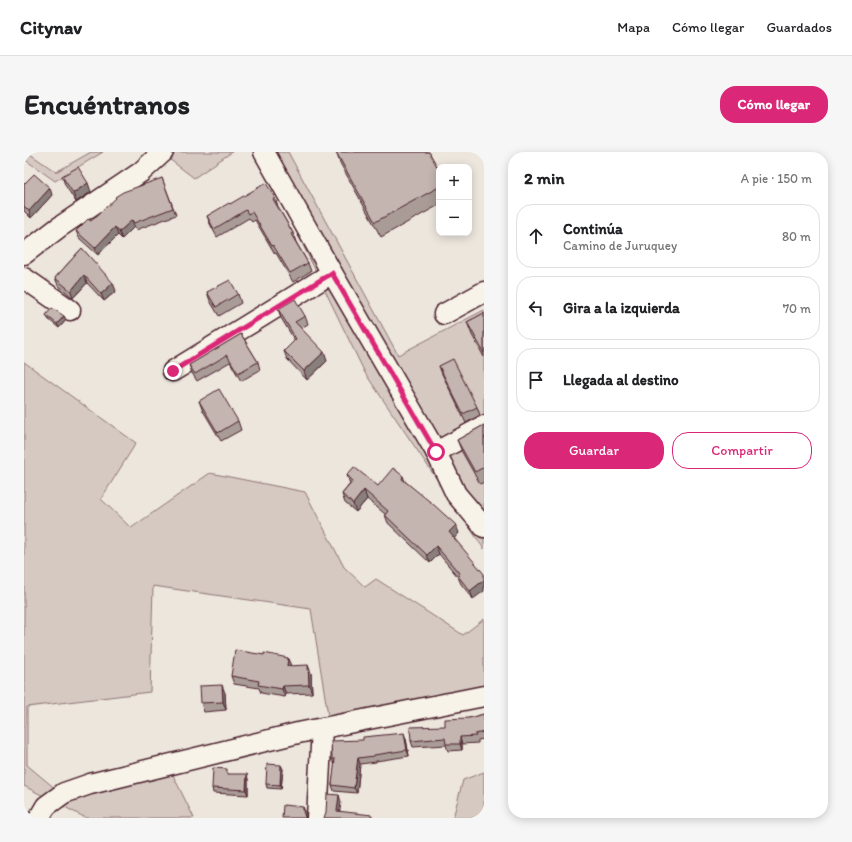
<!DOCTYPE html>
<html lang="es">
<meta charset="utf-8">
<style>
body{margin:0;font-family:Itim,sans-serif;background:#f6f6f6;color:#202124}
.controls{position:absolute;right:12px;top:12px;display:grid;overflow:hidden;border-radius:8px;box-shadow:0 2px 10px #0003}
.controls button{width:36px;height:36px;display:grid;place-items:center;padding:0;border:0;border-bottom:1px solid #e0e0e0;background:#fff;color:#202124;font:20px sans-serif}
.stop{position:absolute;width:12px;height:12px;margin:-9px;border:3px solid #db2777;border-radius:50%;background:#fff}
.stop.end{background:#db2777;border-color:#fff;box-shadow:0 1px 4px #0008}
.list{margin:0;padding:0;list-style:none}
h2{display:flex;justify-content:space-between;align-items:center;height:52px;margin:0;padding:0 16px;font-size:17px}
h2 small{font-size:13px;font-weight:400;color:#757577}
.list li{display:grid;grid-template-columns:26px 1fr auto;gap:12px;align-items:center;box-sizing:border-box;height:64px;margin:0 8px 8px;padding:0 8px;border:1px solid #e0e0e0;border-radius:16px}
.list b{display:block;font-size:15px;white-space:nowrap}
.list p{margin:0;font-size:13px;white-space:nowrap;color:#757577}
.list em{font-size:13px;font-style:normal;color:#757577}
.actions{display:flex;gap:8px;padding:12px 16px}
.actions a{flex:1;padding:9px 0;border:1px solid #db2777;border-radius:16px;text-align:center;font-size:14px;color:#db2777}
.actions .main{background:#db2777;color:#fff}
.icon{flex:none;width:22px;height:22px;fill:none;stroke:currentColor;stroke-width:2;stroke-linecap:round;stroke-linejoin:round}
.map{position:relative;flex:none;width:460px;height:666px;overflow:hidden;border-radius:16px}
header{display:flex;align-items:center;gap:24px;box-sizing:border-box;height:56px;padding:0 20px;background:#fff;border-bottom:1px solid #e0e0e0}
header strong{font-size:19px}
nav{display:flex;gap:22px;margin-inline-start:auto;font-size:14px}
.intro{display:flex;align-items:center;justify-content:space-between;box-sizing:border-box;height:96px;padding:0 24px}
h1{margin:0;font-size:28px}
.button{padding:10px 18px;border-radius:16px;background:#db2777;color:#fff;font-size:14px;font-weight:700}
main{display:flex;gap:24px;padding:0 24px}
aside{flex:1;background:#fff;border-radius:16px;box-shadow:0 2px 10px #0003}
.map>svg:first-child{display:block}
.green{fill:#d5c9c2;stroke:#907476}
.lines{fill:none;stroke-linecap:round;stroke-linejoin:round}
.minor-casing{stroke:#4a1f2b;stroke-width:23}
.minor{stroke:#f7f3e8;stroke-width:20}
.wall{fill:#a99c97;stroke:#4a1f2b}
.shaded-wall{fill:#897f7b;stroke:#4a1f2b}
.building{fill:#c4b5b0;stroke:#4a1f2b}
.route{stroke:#db2777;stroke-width:5}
</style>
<header>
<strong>Citynav</strong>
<nav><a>Mapa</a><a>Cómo llegar</a><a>Guardados</a></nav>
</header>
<div class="intro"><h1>Encuéntranos</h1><a class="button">Cómo llegar</a></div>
<main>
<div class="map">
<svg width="460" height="666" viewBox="0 0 460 666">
<rect width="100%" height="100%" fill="#ece6dd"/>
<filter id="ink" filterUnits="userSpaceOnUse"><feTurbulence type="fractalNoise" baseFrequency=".025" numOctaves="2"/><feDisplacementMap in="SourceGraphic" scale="8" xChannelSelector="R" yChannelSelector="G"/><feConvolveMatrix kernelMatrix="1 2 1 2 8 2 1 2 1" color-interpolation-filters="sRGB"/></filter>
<g filter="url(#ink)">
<g class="green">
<path d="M0,0H3L32,20L67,0H79L31,29L0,7Z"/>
<path d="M136,0H208L170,26Z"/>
<path d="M234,0H264L374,203L460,158V397L341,221Z"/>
<path d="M0,210L112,291L77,347L107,376L186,321L281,340L320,415L341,435L352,427L439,483L460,467V539L305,570L287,457L129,434L126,540L3,555V613L39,643L145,615L170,666H62L0,634Z"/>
<path d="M460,620V666H429L439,628Z"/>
</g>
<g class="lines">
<g class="minor-casing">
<g id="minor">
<path d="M240,0L308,121L412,300L432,342L460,375"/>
<path d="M0,102L34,76L117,20L139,0"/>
<path d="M0,126L46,158"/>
<path d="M420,162L460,140"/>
<path d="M149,219L308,121"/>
<path d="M412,300L460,274"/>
<path d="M15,666L22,654L40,641L66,632L274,581L460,544"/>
<path d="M293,666L298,576"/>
</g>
</g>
<use href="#minor" class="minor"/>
</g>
<g class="wall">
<path d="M312,0H405L415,18V53L357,85L316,11Z"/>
<path d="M38,24L67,40L52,50L41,33Z"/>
<path d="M138,26L152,63L112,78L110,75L98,87L94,83L74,103L55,86L52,79L67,69Z"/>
<path d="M0,32L28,43L7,66L0,59Z"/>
<path d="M251,46L254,55L269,81L272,90L284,111L287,119L269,130L252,101L251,102L231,68L228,70L225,66L193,85L186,72L183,64L206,52Z"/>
<path d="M58,96L92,139L80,149L63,131L49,146L34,133L31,126Z"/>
<path d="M183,140L214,142L217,151L195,164L186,149Z"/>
<path d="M254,157L281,164L284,172L277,176L303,209L283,228L263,207L260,199L271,189L257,166Z"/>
<path d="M460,161V205L448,183L443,170Z"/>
<path d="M22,163L40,164L42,168L35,176L24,167Z"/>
<path d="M217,182L234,210L236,218L217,229L206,210L173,229L168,221L165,213Z"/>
<path d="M415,214L453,255L456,263L442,271L418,222Z"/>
<path d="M175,249L214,269L217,278L197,289L178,257Z"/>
<path d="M460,273V330L456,332L438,300L433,288Z"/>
<path d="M323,323L354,334L379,324L381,329L435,381L430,386L449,447L437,432L434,425L415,402L406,411L364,371L361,363V362L343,347L332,360L321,351L318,342L326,332Z"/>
<path d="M267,514L287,521L288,541L262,542L261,545L237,541L235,536L210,532L207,524Z"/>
<path d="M201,541L202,558L180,560L177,551Z"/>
<path d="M460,562V587L454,588V591L438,592V598L424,599L422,593L389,595L387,589L421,574L445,566Z"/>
<path d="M382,587L385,604L352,609V610L336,612L333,641L310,639L308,633L311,613L308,607Z"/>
<path d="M259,617L257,637L243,636L242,632Z"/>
<path d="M204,621V622L224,627V643L189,641L188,636Z"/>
</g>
<g class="shaded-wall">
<path d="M64,31L67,40L52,50L49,41Z"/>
<path d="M26,36L28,43L7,66L5,59Z"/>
<path d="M108,68L110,75L98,87L95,80Z"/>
<path d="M91,75L94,83L74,103L71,96Z"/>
<path d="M60,123L63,131L49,146L47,139Z"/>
<path d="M89,131L92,139L80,149L77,142Z"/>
<path d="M40,164L42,168L35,176L33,172Z"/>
<path d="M300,200L303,209L283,228L280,219Z"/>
<path d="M340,338L343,347L332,360L329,352Z"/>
<path d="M432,373L435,381L428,389L425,380Z"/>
<path d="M412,394L415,402L406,411L403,403Z"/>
<path d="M460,428V439L449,447L446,439Z"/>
<path d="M264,506L267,514H263Z"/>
<path d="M284,513L287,521L288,541L285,533Z"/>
<path d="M198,533L201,541L202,558L199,550Z"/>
<path d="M259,534L262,542L261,545L258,537Z"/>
<path d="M380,581L382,587L385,604L383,598Z"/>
<path d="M436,585L438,592V598L436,592Z"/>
<path d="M334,606L336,612L333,641L330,636Z"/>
<path d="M257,613L259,617L257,637L256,633Z"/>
<path d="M223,622L224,627V643L222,638Z"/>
<path d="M315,643L317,650L315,665L313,659Z"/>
<path d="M279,655L282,661V666H281L279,659Z"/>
</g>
<g class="building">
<path d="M312,0H405L415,18V35L351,70Z"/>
<path d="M54,15L64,31L49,41L38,24Z"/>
<path d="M10,22L26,36L5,59L0,54V32Z"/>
<path d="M138,26L149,56L110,71L108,68L95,80L91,75L71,96L52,79L64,67L67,69L92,46L91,45L99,40Z"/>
<path d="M242,31L251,46L249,47L269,81L267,82L284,111L266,121L249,93L248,94L228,60L224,62L222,58L190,77L183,64L205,51L206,52Z"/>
<path d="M58,96L89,131L77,142L60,123L47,139L31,126Z"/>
<path d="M206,128L214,142L192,155L183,140Z"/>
<path d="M271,147L281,164L271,170L300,200L280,219L260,199L272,187L254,157Z"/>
<path d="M28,156L40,164L33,172L22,163Z"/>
<path d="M460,161V201L443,170Z"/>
<path d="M217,182L234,210L214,221L203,203L171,222L165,213Z"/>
<path d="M429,207L453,255L439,262L415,214Z"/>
<path d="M195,237L214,269L194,281L175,249Z"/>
<path d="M460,273V315L451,320L433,288Z"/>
<path d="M330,315L354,334L369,316L379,324L378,327L410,353L432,373L425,380L451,411L460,422V428L446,439L434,424L436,422L412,394L403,403L361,363L364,359L340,338L329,352L318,342L329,329L323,323Z"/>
<path d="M211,498L240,503V501L264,506L263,514L284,513L285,533L259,534L258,537L234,533L235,529L207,524Z"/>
<path d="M198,533L199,550L177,551L176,534Z"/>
<path d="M460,562V580L451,582L452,584L436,585V592H422L421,586L387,589L386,575L421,574V567L445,566Z"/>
<path d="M380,581L383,598L350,603V604L334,606L330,636L308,633L311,607H308L307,589L339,588V585Z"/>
<path d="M243,612L257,613L256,633L242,632Z"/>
<path d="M189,616L203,617V622H223L222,638L188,636Z"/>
<path d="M303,642L315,643L313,659L348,663V666H300L302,660Z"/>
<path d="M259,653L279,655V659L281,665L282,666H258Z"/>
</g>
</g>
<g class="lines" filter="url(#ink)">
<path class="route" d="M149,219L308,121L412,300"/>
</g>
</svg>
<div class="controls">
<button>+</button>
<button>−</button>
</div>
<div class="stop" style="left:412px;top:300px"></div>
<div class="stop end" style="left:149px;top:219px"></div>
</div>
<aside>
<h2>2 min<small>A pie · 150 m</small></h2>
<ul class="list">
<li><svg class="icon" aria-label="ahead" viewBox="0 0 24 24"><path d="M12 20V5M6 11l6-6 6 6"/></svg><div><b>Continúa</b><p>Camino de Juruquey</p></div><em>80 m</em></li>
<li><svg class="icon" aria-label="left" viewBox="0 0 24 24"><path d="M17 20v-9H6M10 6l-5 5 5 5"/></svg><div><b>Gira a la izquierda</b></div><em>70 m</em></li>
<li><svg class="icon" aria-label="arrive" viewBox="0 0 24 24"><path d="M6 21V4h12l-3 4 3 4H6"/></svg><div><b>Llegada al destino</b></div></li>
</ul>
<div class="actions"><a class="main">Guardar</a><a>Compartir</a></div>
</aside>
</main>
